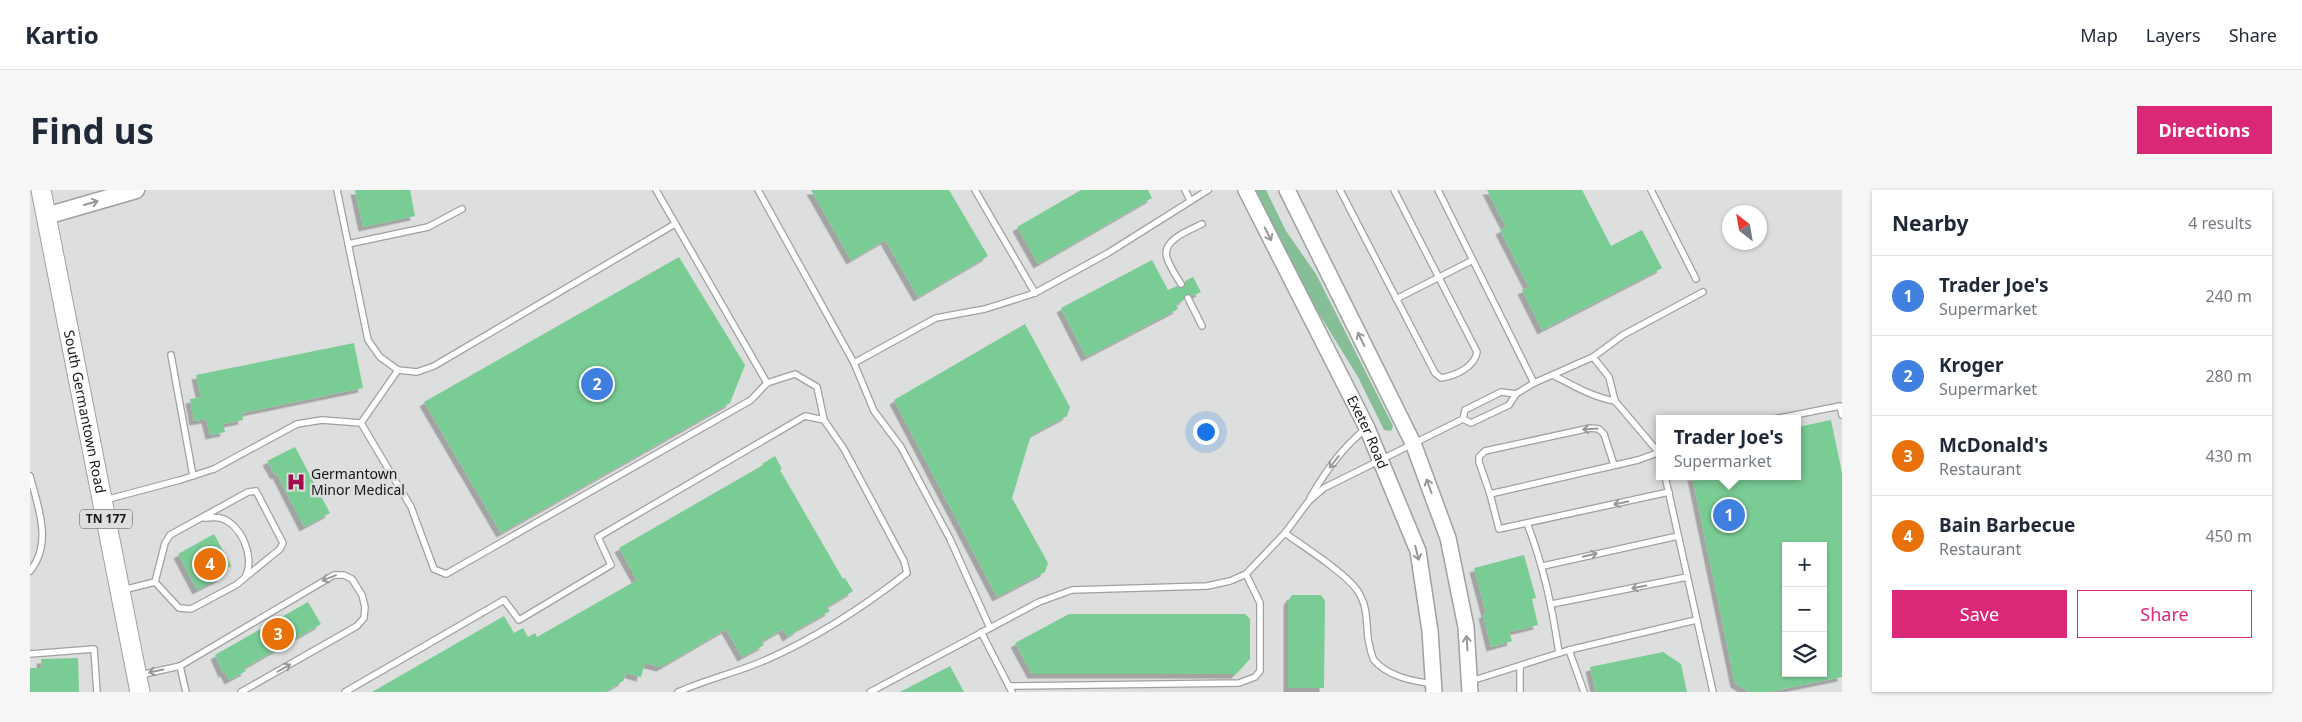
<!DOCTYPE html>
<meta charset="utf-8">
<style>
body{margin:0;font-family:"Noto Sans",sans-serif;background:#f6f6f7;color:#1f2937}
.controls{position:absolute;right:15px;bottom:15px;display:grid;overflow:hidden;border-radius:0px;box-shadow:0 1px 4px #0004}
.controls button{width:45px;height:45px;display:grid;place-items:center;padding:0;border:0;border-bottom:1px solid #e0e1e3;background:#fff;color:#1f2937;font:25px sans-serif}
.compass{position:absolute;left:1692px;top:15px;width:45px;height:45px;border-radius:50%;background:#fff;box-shadow:0 1px 4px #0004;rotate:329deg}
.you{position:absolute;left:1175px;top:241px;width:18px;height:18px;margin:-12px;border:4px solid #fff;border-radius:50%;background:#1a73e8;box-shadow:0 0 0 8px #1a73e833}
.badge{display:grid;place-items:center;width:32px;height:32px;border-radius:50%;background:#db2777;color:#fff;font-size:16px;font-weight:700}
.pin{position:absolute;translate:-50% -50%;border:2px solid #fff;box-shadow:0 1px 5px #0006}
.popup{position:absolute;left:1626px;top:225px;width:145px;height:65px;box-sizing:border-box;display:grid;place-content:center;border-radius:0px;background:#fff;filter:drop-shadow(0 1px 4px #0005);font-size:16px;white-space:nowrap;color:#747a83}
.popup b{font-size:19px;color:#1f2937}
.popup::after{content:'';position:absolute;left:50%;top:100%;margin-left:-10px;border:10px solid transparent;border-top-color:#fff}
.list{margin:0;padding:0;list-style:none}
h2{display:flex;justify-content:space-between;align-items:center;height:65px;margin:0;padding:0 20px;font-size:21px}
h2 small{font-size:16px;font-weight:400;color:#747a83}
.list li{display:grid;grid-template-columns:32px 1fr auto;gap:15px;align-items:center;box-sizing:border-box;height:80px;padding:0 20px;border-top:1px solid #e0e1e3}
.list b{display:block;font-size:19px;white-space:nowrap}
.list p{margin:0;font-size:16px;white-space:nowrap;color:#747a83}
.list em{font-size:16px;font-style:normal;color:#747a83}
.actions{display:flex;gap:10px;padding:15px 20px}
.actions a{flex:1;padding:11px 0;border:1px solid #db2777;border-radius:0px;text-align:center;font-size:18px;color:#db2777}
.actions .main{background:#db2777;color:#fff}
.icon{flex:none;width:28px;height:28px;fill:none;stroke:currentColor;stroke-width:2;stroke-linecap:round;stroke-linejoin:round}
.map{position:relative;flex:none;width:1812px;height:502px;overflow:hidden;border-radius:0px}
header{display:flex;align-items:center;gap:30px;box-sizing:border-box;height:70px;padding:0 25px;background:#fff;border-bottom:1px solid #e0e1e3}
header strong{font-size:24px}
nav{display:flex;gap:28px;margin-inline-start:auto;font-size:18px}
.intro{display:flex;align-items:center;justify-content:space-between;box-sizing:border-box;height:120px;padding:0 30px}
h1{margin:0;font-size:35px}
.button{padding:12px 22px;border-radius:0px;background:#db2777;color:#fff;font-size:18px;font-weight:700}
main{display:flex;gap:30px;padding:0 30px}
aside{flex:1;background:#fff;border-radius:0px;box-shadow:0 1px 4px #0004}
.map>svg:first-child{display:block}
.green{fill:#86bf97}
.building{fill:#7acc95;fill-rule:evenodd;filter:url(#shadow)}
.lines{fill:none;stroke-linecap:round;stroke-linejoin:round}
.service-casing{stroke:#9ea19f;stroke-width:8}
.tertiary-casing{stroke:#9ea19f;stroke-width:18}
.secondary-casing{stroke:#9ea19f;stroke-width:19}
.primary-casing{stroke:#9ea19f;stroke-width:21}
.service{stroke:#fff;stroke-width:5.5}
.tertiary{stroke:#fff;stroke-width:15}
.secondary{stroke:#fff;stroke-width:16}
.primary{stroke:#fff;stroke-width:19}
.oneway{stroke:#969796}
.labels{text-anchor:middle;stroke-width:5;stroke-linejoin:round;paint-order:stroke}
.shield{fill:#dcdfdd;stroke:#515352;stroke-width:1}
.shield-label{font-size:12px;font-weight:bold;fill:#161716}
.street-label{font-size:14px;fill:#161716;stroke:#dcdfdd}
.poi-label{font-size:14px;fill:#161716;stroke:#dcdfdd;text-anchor:start}
</style>
<header>
<strong>Kartio</strong>
<nav><a>Map</a><a>Layers</a><a>Share</a></nav>
</header>
<div class="intro"><h1>Find us</h1><a class="button">Directions</a></div>
<main>
<div class="map">
<svg width="1812" height="502" viewBox="0 0 1812 502">
<defs>
<filter id="shadow"><feDropShadow dx="-4.5" dy="4.5" stdDeviation="0" flood-color="#0004"/></filter>
</defs>
<rect width="100%" height="100%" fill="#dcdfdd"/>
<path class="green" d="M1225,0H1236L1256,41L1286,84L1363,236L1361,241L1354,240L1328,187L1280,109Z"/>
<g class="building">
<path d="M325,0H380L385,26L333,37Z"/>
<path d="M781,0H919L958,66L888,107L855,50L821,70Z"/>
<path d="M1051,0H1118L1122,8L1008,74L987,37Z"/>
<path d="M1457,0H1552L1581,56L1612,40L1632,78L1512,140L1492,100L1499,97L1470,40L1476,37Z"/>
<path d="M649,67L715,175L700,213L471,343L394,212Z"/>
<path d="M1122,70L1138,100L1147,96L1153,98L1155,91L1163,87L1171,102L1162,106L1156,104L1154,110L1146,115L1148,119L1056,167L1031,118Z"/>
<path d="M995,134L1040,217L1037,226L1001,245L982,308L1018,373L1015,382L967,407L864,210Z"/>
<path d="M324,153L333,198L212,223L213,230L193,234L195,242L180,245L176,229L164,231L160,209L171,207L166,185Z"/>
<path d="M1801,230L1812,283V487L1738,502H1719L1705,493L1662,286H1768V262H1771L1768,237ZM1756,356H1793V483H1756Z"/>
<path d="M265,257L300,323L274,337L247,284L245,285L237,271Z"/>
<path d="M745,266L752,279L750,280L813,389L815,388L823,401L797,417L800,421L768,439V440L757,447L753,439L732,451L734,455L712,467L696,439L631,477L615,473L611,487L596,483L593,491L574,502H342L474,426L484,443L493,438L498,447L505,443L507,447L607,390L589,358L733,275L732,274Z"/>
<path d="M184,344L201,376L189,382L192,387L167,400L148,364Z"/>
<path d="M1494,365L1506,408L1502,409L1508,435L1479,442L1482,451L1461,457L1453,424L1456,423L1444,378Z"/>
<path d="M1262,405H1291L1295,411L1294,498H1258V411Z"/>
<path d="M278,412L291,434L214,478L216,481L199,490L195,482L193,483L185,465Z"/>
<path d="M1039,424H1215L1220,429V469L1206,484H1002L985,453Z"/>
<path d="M1633,462L1651,474L1657,502H1566L1560,477Z"/>
<path d="M48,468L49,502H0V478H12L11,469Z"/>
<path d="M920,476L934,502H870Z"/>
</g>
<g class="lines">
<g class="service-casing">
<g id="service">
<path d="M307,0L338,150L350,167L368,180L331,233"/>
<path d="M626,0L737,193"/>
<path d="M728,0L824,173L906,128L955,119L1005,103L1078,63L1178,0"/>
<path d="M945,0L1005,103"/>
<path d="M1155,0L1160,10"/>
<path d="M1310,0L1405,183L1411,188C1425,186 1445,177 1447,162L1364,0"/>
<path d="M1408,0L1504,193"/>
<path d="M1621,0L1666,89"/>
<path d="M318,54L398,37L432,19"/>
<path d="M1151,94C1146,86 1140,77 1137,68C1131,50 1160,40 1172,34"/>
<path d="M1158,108L1172,136"/>
<path d="M1366,109L1443,70"/>
<path d="M141,165L163,286"/>
<path d="M1563,167L1579,187L1585,211L1630,264"/>
<path d="M824,173L844,221L871,257L920,349L960,438"/>
<path d="M368,180L387,182L404,176L645,34"/>
<path d="M1523,185C1544,196 1562,207 1585,211"/>
<path d="M1433,229L1435,220L1471,202L1486,204"/>
<path d="M1744,229L1810,216L1812,225"/>
<path d="M1630,262L1608,270L1460,304L1469,339L1639,302"/>
<path d="M0,286C8,317 23,353 0,381"/>
<path d="M1635,286L1683,502"/>
<path d="M1460,304L1449,272V267L1455,261L1560,238L1569,239L1574,244L1584,275"/>
<path d="M1280,308C1295,282 1313,256 1337,238"/>
<path d="M75,310L150,290L184,279L267,234L292,230L331,233L381,317L404,379L416,384L721,210L737,193L765,184L787,197L794,230"/>
<path d="M174,328C179,328 185,327 190,328C211,333 225,367 216,385"/>
<path d="M1497,333C1514,378 1522,416 1529,463"/>
<path d="M1255,343C1274,357 1314,382 1327,400C1338,416 1336,430 1338,448C1339,453 1341,465 1344,470C1358,487 1383,491 1403,494"/>
<path d="M1513,376L1648,346"/>
<path d="M93,400L125,392L149,418L161,419L206,395L250,359L253,353L226,301L218,302L140,345L135,353L125,392"/>
<path d="M1522,414L1657,387"/>
<path d="M951,442L982,502"/>
<path d="M1539,460L1554,502"/>
<path d="M0,464L64,459L67,502"/>
<path d="M150,476L156,502"/>
<path d="M110,485L150,476L304,385H314L322,389L332,405L335,417L334,428L327,436L211,502"/>
<path d="M1441,491L1539,460L1666,430"/>
<path d="M979,496L1209,493L1225,487L1230,481V413L1216,384"/>
<path d="M315,502L474,410L489,430L581,375L568,347L775,226L794,230L814,259L874,371L877,383C836,415 785,448 738,469C709,482 677,489 648,502"/>
<path d="M840,502L1009,412L1042,400L1177,396L1200,391L1216,384L1255,343L1278,312L1294,298L1433,229L1441,233L1479,215L1486,204L1504,193L1563,167L1593,145L1673,102"/>
<path d="M1490,502V476"/>
</g>
</g>
<g class="tertiary-casing">
<g id="tertiary">
<path id="s1" d="M1216,0L1337,238L1388,361L1400,441L1404,502"/>
<path d="M1257,0L1383,253L1418,348L1436,437L1440,502"/>
</g>
</g>
<g class="secondary-casing">
<path id="secondary" d="M16,26L106,0"/>
</g>
<g class="primary-casing">
<g id="primary">
<path id="s2" d="M11,0L110,502"/>
</g>
</g>
<use href="#service" class="service"/>
<use href="#tertiary" class="tertiary"/>
<use href="#secondary" class="secondary"/>
<use href="#primary" class="primary"/>
</g>
<defs><path id="oneway-shaft" d="M-6 0H5M1.5-3L5.5 0L1.5 3" fill="none" stroke-width="1.6" stroke-linecap="round" stroke-linejoin="round" transform="scale(1.25)"/></defs>
<g class="oneway">
<use href="#oneway-shaft" transform="translate(61 13) rotate(-16)"/>
<use href="#oneway-shaft" transform="translate(1238 44) rotate(63)"/>
<use href="#oneway-shaft" transform="translate(1331 149) rotate(-116)"/>
<use href="#oneway-shaft" transform="translate(1560 239) rotate(176)"/>
<use href="#oneway-shaft" transform="translate(1304 272) rotate(128)"/>
<use href="#oneway-shaft" transform="translate(1399 296) rotate(-110)"/>
<use href="#oneway-shaft" transform="translate(1591 313) rotate(168)"/>
<use href="#oneway-shaft" transform="translate(1387 363) rotate(76)"/>
<use href="#oneway-shaft" transform="translate(1560 365) rotate(-13)"/>
<use href="#oneway-shaft" transform="translate(299 388) rotate(158)"/>
<use href="#oneway-shaft" transform="translate(1609 397) rotate(169)"/>
<use href="#oneway-shaft" transform="translate(1437 453) rotate(-94)"/>
<use href="#oneway-shaft" transform="translate(254 478) rotate(-30)"/>
<use href="#oneway-shaft" transform="translate(126 481) rotate(168)"/>
</g>
<defs>
<g id="hospital-bare" transform="scale(1.5)"><path d="M-5-5h3v3.5h4V-5h3V5h-3V1.5h-4V5h-3Z" fill="#a20c4e" stroke="#dcdfdd" stroke-width="2.5" paint-order="stroke"/></g>
</defs>
<g fill-rule="evenodd">
<use href="#hospital-bare" x="266" y="292"/>
</g>
<g class="labels">
<rect class="shield" x="50" y="319.5" width="52" height="19" rx="4"/>
<g class="shield-label">
<text x="76" y="333">TN 177</text>
</g>
<g class="street-label">
<text dy="5" stroke="none"><textPath href="#s2" startOffset="226">South Germantown Road</textPath></text>
<text dy="5" stroke="none"><textPath href="#s1" startOffset="271">Exeter Road</textPath></text>
</g>
<g class="poi-label">
<text x="281" y="289">Germantown<tspan x="281" dy="16">Minor Medical</tspan></text>
</g>
</g>
</svg>
<div class="controls">
<button>+</button>
<button>−</button>
<button><svg class="icon" aria-label="layers" viewBox="0 0 24 24"><path d="M12 4l9 5-9 5-9-5zM3 14l9 5 9-5"/></svg></button>
</div>
<svg class="compass" viewBox="-18 -18 36 36"><path d="M0-13l5 13h-10z" fill="#e53935"/><path d="M0 13l5-13h-10z" fill="#747a83"/></svg>
<div class="you"></div>
<div class="pin badge" style="left:1699px;top:325px;background:#3f7fe0">1</div>
<div class="popup"><b>Trader Joe's</b>Supermarket</div>
<div class="pin badge" style="left:567px;top:194px;background:#3f7fe0">2</div>
<div class="pin badge" style="left:248px;top:444px;background:#e8710a">3</div>
<div class="pin badge" style="left:180px;top:374px;background:#e8710a">4</div>
</div>
<aside>
<h2>Nearby<small>4 results</small></h2>
<ul class="list">
<li><span class="badge" style="background:#3f7fe0">1</span><div><b>Trader Joe's</b><p>Supermarket</p></div><em>240 m</em></li>
<li><span class="badge" style="background:#3f7fe0">2</span><div><b>Kroger</b><p>Supermarket</p></div><em>280 m</em></li>
<li><span class="badge" style="background:#e8710a">3</span><div><b>McDonald's</b><p>Restaurant</p></div><em>430 m</em></li>
<li><span class="badge" style="background:#e8710a">4</span><div><b>Bain Barbecue</b><p>Restaurant</p></div><em>450 m</em></li>
</ul>
<div class="actions"><a class="main">Save</a><a>Share</a></div>
</aside>
</main>
